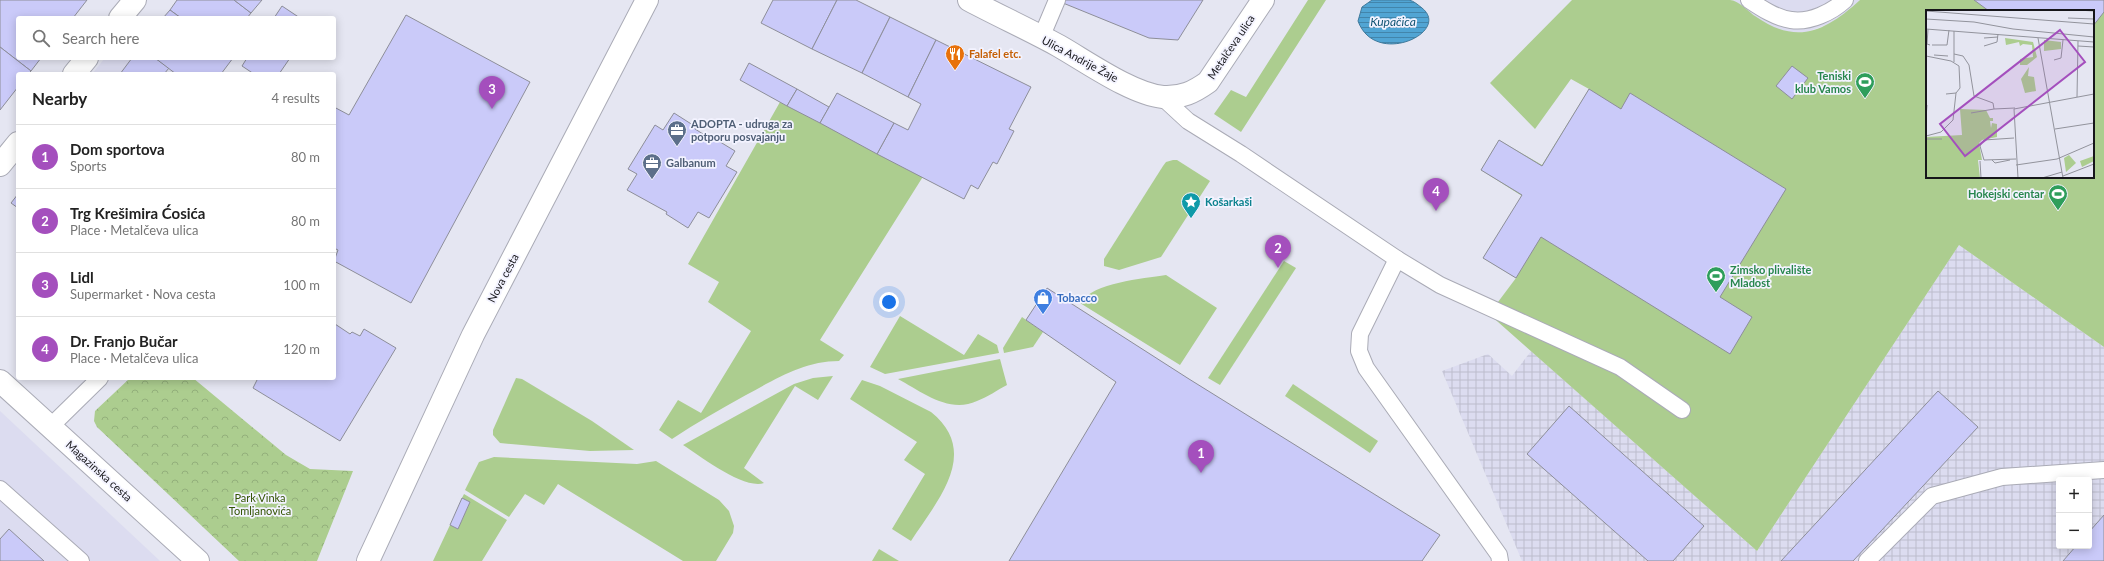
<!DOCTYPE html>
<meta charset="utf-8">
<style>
body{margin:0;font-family:Lato,sans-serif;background:#f2f2f2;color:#222}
.controls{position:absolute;right:12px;bottom:12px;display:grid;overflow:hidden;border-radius:4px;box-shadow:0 2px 10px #0003}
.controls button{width:36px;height:36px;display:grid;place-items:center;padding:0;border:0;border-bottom:1px solid #e0e0e0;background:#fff;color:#222;font:20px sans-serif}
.you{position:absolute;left:889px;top:302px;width:14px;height:14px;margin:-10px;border:3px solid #fff;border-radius:50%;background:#1a73e8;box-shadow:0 0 0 6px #1a73e833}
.badge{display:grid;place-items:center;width:26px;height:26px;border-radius:50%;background:#a44fbd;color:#fff;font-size:13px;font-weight:700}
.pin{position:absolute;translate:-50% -33px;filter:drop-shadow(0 1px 2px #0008)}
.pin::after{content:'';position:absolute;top:21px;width:14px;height:12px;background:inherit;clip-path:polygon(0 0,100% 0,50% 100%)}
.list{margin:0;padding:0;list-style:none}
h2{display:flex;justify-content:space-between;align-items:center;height:52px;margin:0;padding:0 16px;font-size:17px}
h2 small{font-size:13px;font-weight:400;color:#767676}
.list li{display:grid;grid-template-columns:26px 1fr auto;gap:12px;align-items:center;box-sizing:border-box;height:64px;padding:0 16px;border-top:1px solid #e0e0e0}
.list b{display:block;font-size:15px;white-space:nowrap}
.list p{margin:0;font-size:13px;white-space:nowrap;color:#767676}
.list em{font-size:13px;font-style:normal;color:#767676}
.icon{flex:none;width:22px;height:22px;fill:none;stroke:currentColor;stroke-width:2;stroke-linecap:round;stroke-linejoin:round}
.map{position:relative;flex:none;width:2104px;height:561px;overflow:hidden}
.search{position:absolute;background:#fff;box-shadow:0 2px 10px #0003;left:16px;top:16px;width:320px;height:44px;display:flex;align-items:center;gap:10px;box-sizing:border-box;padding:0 14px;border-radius:4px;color:#767676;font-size:15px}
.panel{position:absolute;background:#fff;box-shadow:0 2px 10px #0003;left:16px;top:72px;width:320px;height:308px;border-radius:4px}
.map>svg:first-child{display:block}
.built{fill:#dcdcf0}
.industrial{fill:url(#industrial-grid);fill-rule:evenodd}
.grass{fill:#accd8f;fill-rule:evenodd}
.park{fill:url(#park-crowns)}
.water{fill:url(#water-rules);stroke:#3f7a9c}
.building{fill:#cacaf9;stroke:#8d8e99}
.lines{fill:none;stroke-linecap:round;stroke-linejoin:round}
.lane-casing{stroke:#aaabb6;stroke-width:18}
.street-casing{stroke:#aaabb6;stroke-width:24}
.secondary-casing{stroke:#aaabb6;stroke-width:24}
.lane{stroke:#fff;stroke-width:16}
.street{stroke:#fff;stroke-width:22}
.secondary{stroke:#fff;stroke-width:22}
.labels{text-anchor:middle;stroke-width:3.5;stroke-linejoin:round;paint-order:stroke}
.street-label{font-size:11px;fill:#16161a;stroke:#f3f3ff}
.food-label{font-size:11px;font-weight:bold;fill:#c56008;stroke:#f3f3ff;text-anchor:start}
.leisure-label{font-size:11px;font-weight:bold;fill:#27864d;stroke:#f3f3ff;text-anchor:end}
.service-label{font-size:11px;font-weight:bold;fill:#4e5e75;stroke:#f3f3ff;text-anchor:start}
.culture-label{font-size:11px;font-weight:bold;fill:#0d838f;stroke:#f3f3ff;text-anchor:start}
.shop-label{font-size:11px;font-weight:bold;fill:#366cbe;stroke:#f3f3ff;text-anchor:start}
.park-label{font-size:11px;fill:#325300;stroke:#f3f3ff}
.water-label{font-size:12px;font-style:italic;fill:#115474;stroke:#f3f3ff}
.inset-road{fill:none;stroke:#92939c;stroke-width:1}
.view{fill:#a44fbd;fill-opacity:0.15;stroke:#a44fbd;stroke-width:2}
.inset-edge{fill:none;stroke:#16161a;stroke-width:2}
</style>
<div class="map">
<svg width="2104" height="561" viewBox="0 0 2104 561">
<defs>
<pattern id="industrial-grid" width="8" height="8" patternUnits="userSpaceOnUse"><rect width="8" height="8" fill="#dcdcf0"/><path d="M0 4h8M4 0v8" fill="none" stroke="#bcbccd"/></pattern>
<pattern id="park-crowns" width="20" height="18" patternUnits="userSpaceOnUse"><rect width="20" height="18" fill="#accd8f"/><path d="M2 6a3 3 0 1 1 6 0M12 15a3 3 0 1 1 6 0" fill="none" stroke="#93af7b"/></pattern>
<pattern id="water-rules" width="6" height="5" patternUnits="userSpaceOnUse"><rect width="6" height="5" fill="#51a5d4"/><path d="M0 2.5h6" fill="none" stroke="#4285ab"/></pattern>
</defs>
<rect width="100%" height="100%" fill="#e5e6f2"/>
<g class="built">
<path d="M1733,0H1860L1838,20L1807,32H1784L1766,24Z"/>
<path d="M105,58H161L181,74H92Z"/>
<path d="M0,411L160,561H0Z"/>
</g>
<path class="industrial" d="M1959,245L2104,347V561H1522L1442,371L1488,354L1512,376L1531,351L1757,551ZM2059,480H2089V546H2059Z"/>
<g class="grass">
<path d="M1308,0H1326L1241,132L1214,114L1231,90L1246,97Z"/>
<path d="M1572,0C1625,0 1678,0 1730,0C1738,0 1749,12 1755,16C1797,46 1826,31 1860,0H2104V347L1959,245L1757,551L1489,314L1516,278L1483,258L1522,196L1481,170L1499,140L1542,165L1589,89L1571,79L1535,129L1490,83ZM1927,11H2093V177H1927Z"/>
<path d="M780,102L924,175L820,340L844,355L839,361C804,361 776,379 746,395C721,409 696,423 672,439L659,430L678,400L701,413L751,331L708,302L719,282L688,264Z"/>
<path d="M1173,160H1177L1210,181L1161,257L1119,270L1104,266V259L1163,166L1166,162Z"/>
<path d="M1284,261L1296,268L1220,385L1208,378Z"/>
<path d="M1166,275L1217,308L1180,365L1080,303C1094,282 1142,279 1166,275Z"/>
<path d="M900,316L964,355L978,334L997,345L999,353L885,374L870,367Z"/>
<path d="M1022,317L1043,332L1033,347L1004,353L1003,348Z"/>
<path d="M1000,359L1007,385C997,390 988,397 977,401C949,414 922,392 898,379Z"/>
<path d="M833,376L818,400L795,386L744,468L764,483C744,490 700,456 683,445L794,384L813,378Z"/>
<path d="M516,378L522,379L592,421L634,450L590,451L500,443L493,435V430Z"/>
<path d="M862,380L880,386L931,412C982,453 936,502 911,541L892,529L925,474L904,460L917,442L850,399Z"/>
<path d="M1293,384L1378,441L1370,453L1285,396Z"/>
<path d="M494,457L637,464L656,461L719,500L729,511L734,526L733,533L716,561H683L558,484L544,505L525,494L509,517L465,490L479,462Z"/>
<path d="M464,494L507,520L482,561H433L450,525L458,529L470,502L462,498Z"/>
<path d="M879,549L899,561H872Z"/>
</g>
<path class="park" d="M130,378H193L286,455L310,469L353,471L317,561H239L97,427L94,421L95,411Z"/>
<path class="water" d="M1372,0C1384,0 1398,0 1409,0C1414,1 1418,5 1422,8C1452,32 1375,68 1358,21L1362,7Z"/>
<g class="building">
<path d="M0,0H87L73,18H18V58H41L31,71L0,47Z"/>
<path d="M177,0H234L251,13L247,18H181L170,10Z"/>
<path d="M234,0H262L251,13Z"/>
<path d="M773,0H837L812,49L761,23Z"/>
<path d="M837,0H856L890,17L862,73L812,49Z"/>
<path d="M1064,0H1203L1178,40L1149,38L1063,3Z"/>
<path d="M1974,0H2104V12L2093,26V11H1989Z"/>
<path d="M282,6L300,18H274Z"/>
<path d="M170,10L181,18H163Z"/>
<path d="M406,15L530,82L411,303L334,261L338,250L334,248V107L349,115Z"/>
<path d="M890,17L936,40L908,97L862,73Z"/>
<path d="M936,40L1031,87L1009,129L1014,131L997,164L993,162L978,189L971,185L964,199L877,154L894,123L908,130L921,104L908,97Z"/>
<path d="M0,47L31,71L28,74H18V87L0,110Z"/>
<path d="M132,58H155L169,68L164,74H120Z"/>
<path d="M155,58H233L221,74H176Z"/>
<path d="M247,58H290L279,74H254L242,66Z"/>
<path d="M749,63L797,89L787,106L740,80Z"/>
<path d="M1792,66L1808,78L1792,99L1776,86Z"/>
<path d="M797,89L829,107L820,123L787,106Z"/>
<path d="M1589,89L1621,109L1630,93L1786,189L1720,297L1752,317L1730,354L1541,237L1516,278L1483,258L1522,195L1481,170L1499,140L1542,166Z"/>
<path d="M837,93L894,123L877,154L820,123Z"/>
<path d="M674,113L696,127L695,129L711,139L712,137L735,151L726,166L737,172L709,218L698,212L688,228L666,214L667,212L627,190L637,174L628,169L655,125L663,130Z"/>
<path d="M18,194V208L11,203Z"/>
<path d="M1047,288L1189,379L1440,535L1424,558L1422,561H1009L1116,382L1026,320Z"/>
<path d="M334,321L335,324L350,334L352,332L360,336L364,329L396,348L340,441L253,388L258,378H334Z"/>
<path d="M1938,391L1978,427L1853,561H1781Z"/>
<path d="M1569,406L1704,526L1673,561H1648L1527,454Z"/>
<path d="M462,498L470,502L458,529L450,525Z"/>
<path d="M2104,515V561H2063L2076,546H2089V532Z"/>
<path d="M9,529L44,561H0V539Z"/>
</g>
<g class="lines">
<g class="lane-casing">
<g id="lane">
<path d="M1749,0C1761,8 1776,18 1791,20C1810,23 1832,12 1845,0"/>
<path d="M1041,38L1057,0"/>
<path d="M1162,97L1188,121L1241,154L1397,259"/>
<path d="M50,427L100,378"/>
<path d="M0,489L81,561"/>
<path d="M1500,561L1499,555L1366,368L1359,351L1360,334L1397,259L1440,285L1620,367L1682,410"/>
<path d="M1867,561L1932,496L2002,477L2104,470"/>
</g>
</g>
<g class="street-casing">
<g id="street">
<path d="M120,18L135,0"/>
<path d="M74,74L87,58"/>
<path d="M0,165L18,143"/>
</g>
</g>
<g class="secondary-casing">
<g id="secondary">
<path d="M969,0C999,16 1030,30 1059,46C1087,62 1132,94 1163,97C1182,98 1194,92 1208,82L1263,0"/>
<path d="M0,381L198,561"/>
<path d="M368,561L473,335L647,0"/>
</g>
</g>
<use href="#lane" class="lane"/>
<use href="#street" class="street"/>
<use href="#secondary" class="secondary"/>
</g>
<defs>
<g id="restaurant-pin" transform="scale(1)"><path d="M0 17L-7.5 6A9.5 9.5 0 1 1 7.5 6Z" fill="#e8710a" stroke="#f3f3ff"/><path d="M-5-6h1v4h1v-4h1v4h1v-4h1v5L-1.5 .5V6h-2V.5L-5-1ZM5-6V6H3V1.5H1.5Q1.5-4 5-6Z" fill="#fff"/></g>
<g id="stadium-pin" transform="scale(1)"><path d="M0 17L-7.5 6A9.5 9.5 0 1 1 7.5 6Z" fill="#2e9e5b" stroke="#f3f3ff"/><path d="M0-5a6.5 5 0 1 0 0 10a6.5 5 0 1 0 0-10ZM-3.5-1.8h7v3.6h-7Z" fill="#fff"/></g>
<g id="office-pin" transform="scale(1)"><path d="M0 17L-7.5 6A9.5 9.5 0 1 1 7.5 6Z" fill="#5c6f8a" stroke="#f3f3ff"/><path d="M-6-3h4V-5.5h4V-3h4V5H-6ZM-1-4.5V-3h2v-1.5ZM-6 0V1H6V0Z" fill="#fff"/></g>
<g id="sight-pin" transform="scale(1)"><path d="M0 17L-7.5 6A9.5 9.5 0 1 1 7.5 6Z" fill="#0f9aa8" stroke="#f3f3ff"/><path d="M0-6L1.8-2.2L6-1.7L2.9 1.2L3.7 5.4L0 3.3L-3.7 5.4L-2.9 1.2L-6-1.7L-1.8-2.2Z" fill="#fff"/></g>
<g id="shop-pin" transform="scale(1)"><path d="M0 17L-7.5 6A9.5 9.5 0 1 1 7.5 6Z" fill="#3f7fe0" stroke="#f3f3ff"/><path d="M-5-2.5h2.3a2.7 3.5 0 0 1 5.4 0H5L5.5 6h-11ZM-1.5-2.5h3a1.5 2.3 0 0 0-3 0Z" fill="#fff"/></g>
</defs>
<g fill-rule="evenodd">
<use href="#restaurant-pin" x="955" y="54"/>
<use href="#stadium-pin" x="1865" y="82"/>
<use href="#office-pin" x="677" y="130"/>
<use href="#office-pin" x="652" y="163"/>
<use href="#stadium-pin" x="2058" y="194"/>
<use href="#sight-pin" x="1191" y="202"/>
<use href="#stadium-pin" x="1716" y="276"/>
<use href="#shop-pin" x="1043" y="298"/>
</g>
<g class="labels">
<g class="street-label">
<text transform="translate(1231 47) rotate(-56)" y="4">Metalčeva ulica</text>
<text transform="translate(1080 59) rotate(28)" y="4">Ulica Andrije Žaje</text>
<text transform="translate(503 278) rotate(-62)" y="4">Nova cesta</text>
<text transform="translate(99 471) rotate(42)" y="4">Magazinska cesta</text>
</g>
<g class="food-label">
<text x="969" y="58">Falafel etc.</text>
</g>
<g class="leisure-label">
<text x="1851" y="80">Teniski<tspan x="1851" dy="13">klub Vamos</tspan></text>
<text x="2044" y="198">Hokejski centar</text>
<text x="1730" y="274" text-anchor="start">Zimsko plivalište<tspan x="1730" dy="13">Mladost</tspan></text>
</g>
<g class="service-label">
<text x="691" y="128">ADOPTA - udruga za<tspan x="691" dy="13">potporu posvajanju</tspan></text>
<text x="666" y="167">Galbanum</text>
</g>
<g class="culture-label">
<text x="1205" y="206">Košarkaši</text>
</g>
<g class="shop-label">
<text x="1057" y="302">Tobacco</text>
</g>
<g class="park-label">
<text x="260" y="502">Park Vinka<tspan x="260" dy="13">Tomljanovića</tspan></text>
</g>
<g class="water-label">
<text x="1393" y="26">Kupačica</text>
</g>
</g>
<g transform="translate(1926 10)">
<rect width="168" height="168" fill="#e5e6f2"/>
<path d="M79,28L107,32L111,47L101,55H94V49L107,47L106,35L97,34L94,36L93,32L80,35ZM103,57L102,66L108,67L110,81L99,83L95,69ZM34,99L60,100L64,108H67V111H64L65,118L66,113L71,114V127L56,130L53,133L56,150H52L54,168H0V127L36,125Z" fill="#accd8f"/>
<path d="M118,30L135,32V39L118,41ZM143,145L150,153L140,162L138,148ZM168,146V151L156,157L154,151Z" fill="#accd8f"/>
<path class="inset-road" d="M151,0L168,1M0,1L168,14M142,8L168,9M0,9L48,12L87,19L168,27M0,19L168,32M2,19L1,34L4,35M58,28L72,27M112,28L137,168M6,35H21L23,20M58,36L71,32L72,24M152,36L168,37M28,44L37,46L43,55L48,86L67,93L68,99L45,103M8,45L22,46M0,46L25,51L33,56L34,78L30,83L20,84M128,50L135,48L137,30M28,52V21M151,87L152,31M68,99L89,98M0,108L1,95M129,119L168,113M0,126L15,122L27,110L30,83M88,128L58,130L54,136L58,150L90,149M0,129H16M66,150L69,153L84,150M54,151L55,168M90,155L131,149L168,133M137,166L168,154M92,168L88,99L168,84M116,168L136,162"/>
<path class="view" d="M134,20L159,52L39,146L14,114Z"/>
<rect width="168" height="168" class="inset-edge"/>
</g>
</svg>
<div class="controls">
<button>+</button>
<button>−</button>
</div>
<div class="you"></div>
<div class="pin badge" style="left:1201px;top:473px">1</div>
<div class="pin badge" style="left:1278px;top:268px">2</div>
<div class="pin badge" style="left:492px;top:109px">3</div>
<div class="pin badge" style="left:1436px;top:211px">4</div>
<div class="search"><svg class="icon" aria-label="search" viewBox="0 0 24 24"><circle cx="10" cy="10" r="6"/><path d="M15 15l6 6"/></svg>Search here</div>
<section class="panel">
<h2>Nearby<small>4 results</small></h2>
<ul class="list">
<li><span class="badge">1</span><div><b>Dom sportova</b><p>Sports</p></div><em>80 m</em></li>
<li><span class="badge">2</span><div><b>Trg Krešimira Ćosića</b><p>Place · Metalčeva ulica</p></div><em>80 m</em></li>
<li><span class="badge">3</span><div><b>Lidl</b><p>Supermarket · Nova cesta</p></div><em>100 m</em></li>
<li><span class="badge">4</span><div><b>Dr. Franjo Bučar</b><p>Place · Metalčeva ulica</p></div><em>120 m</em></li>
</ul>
</section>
</div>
